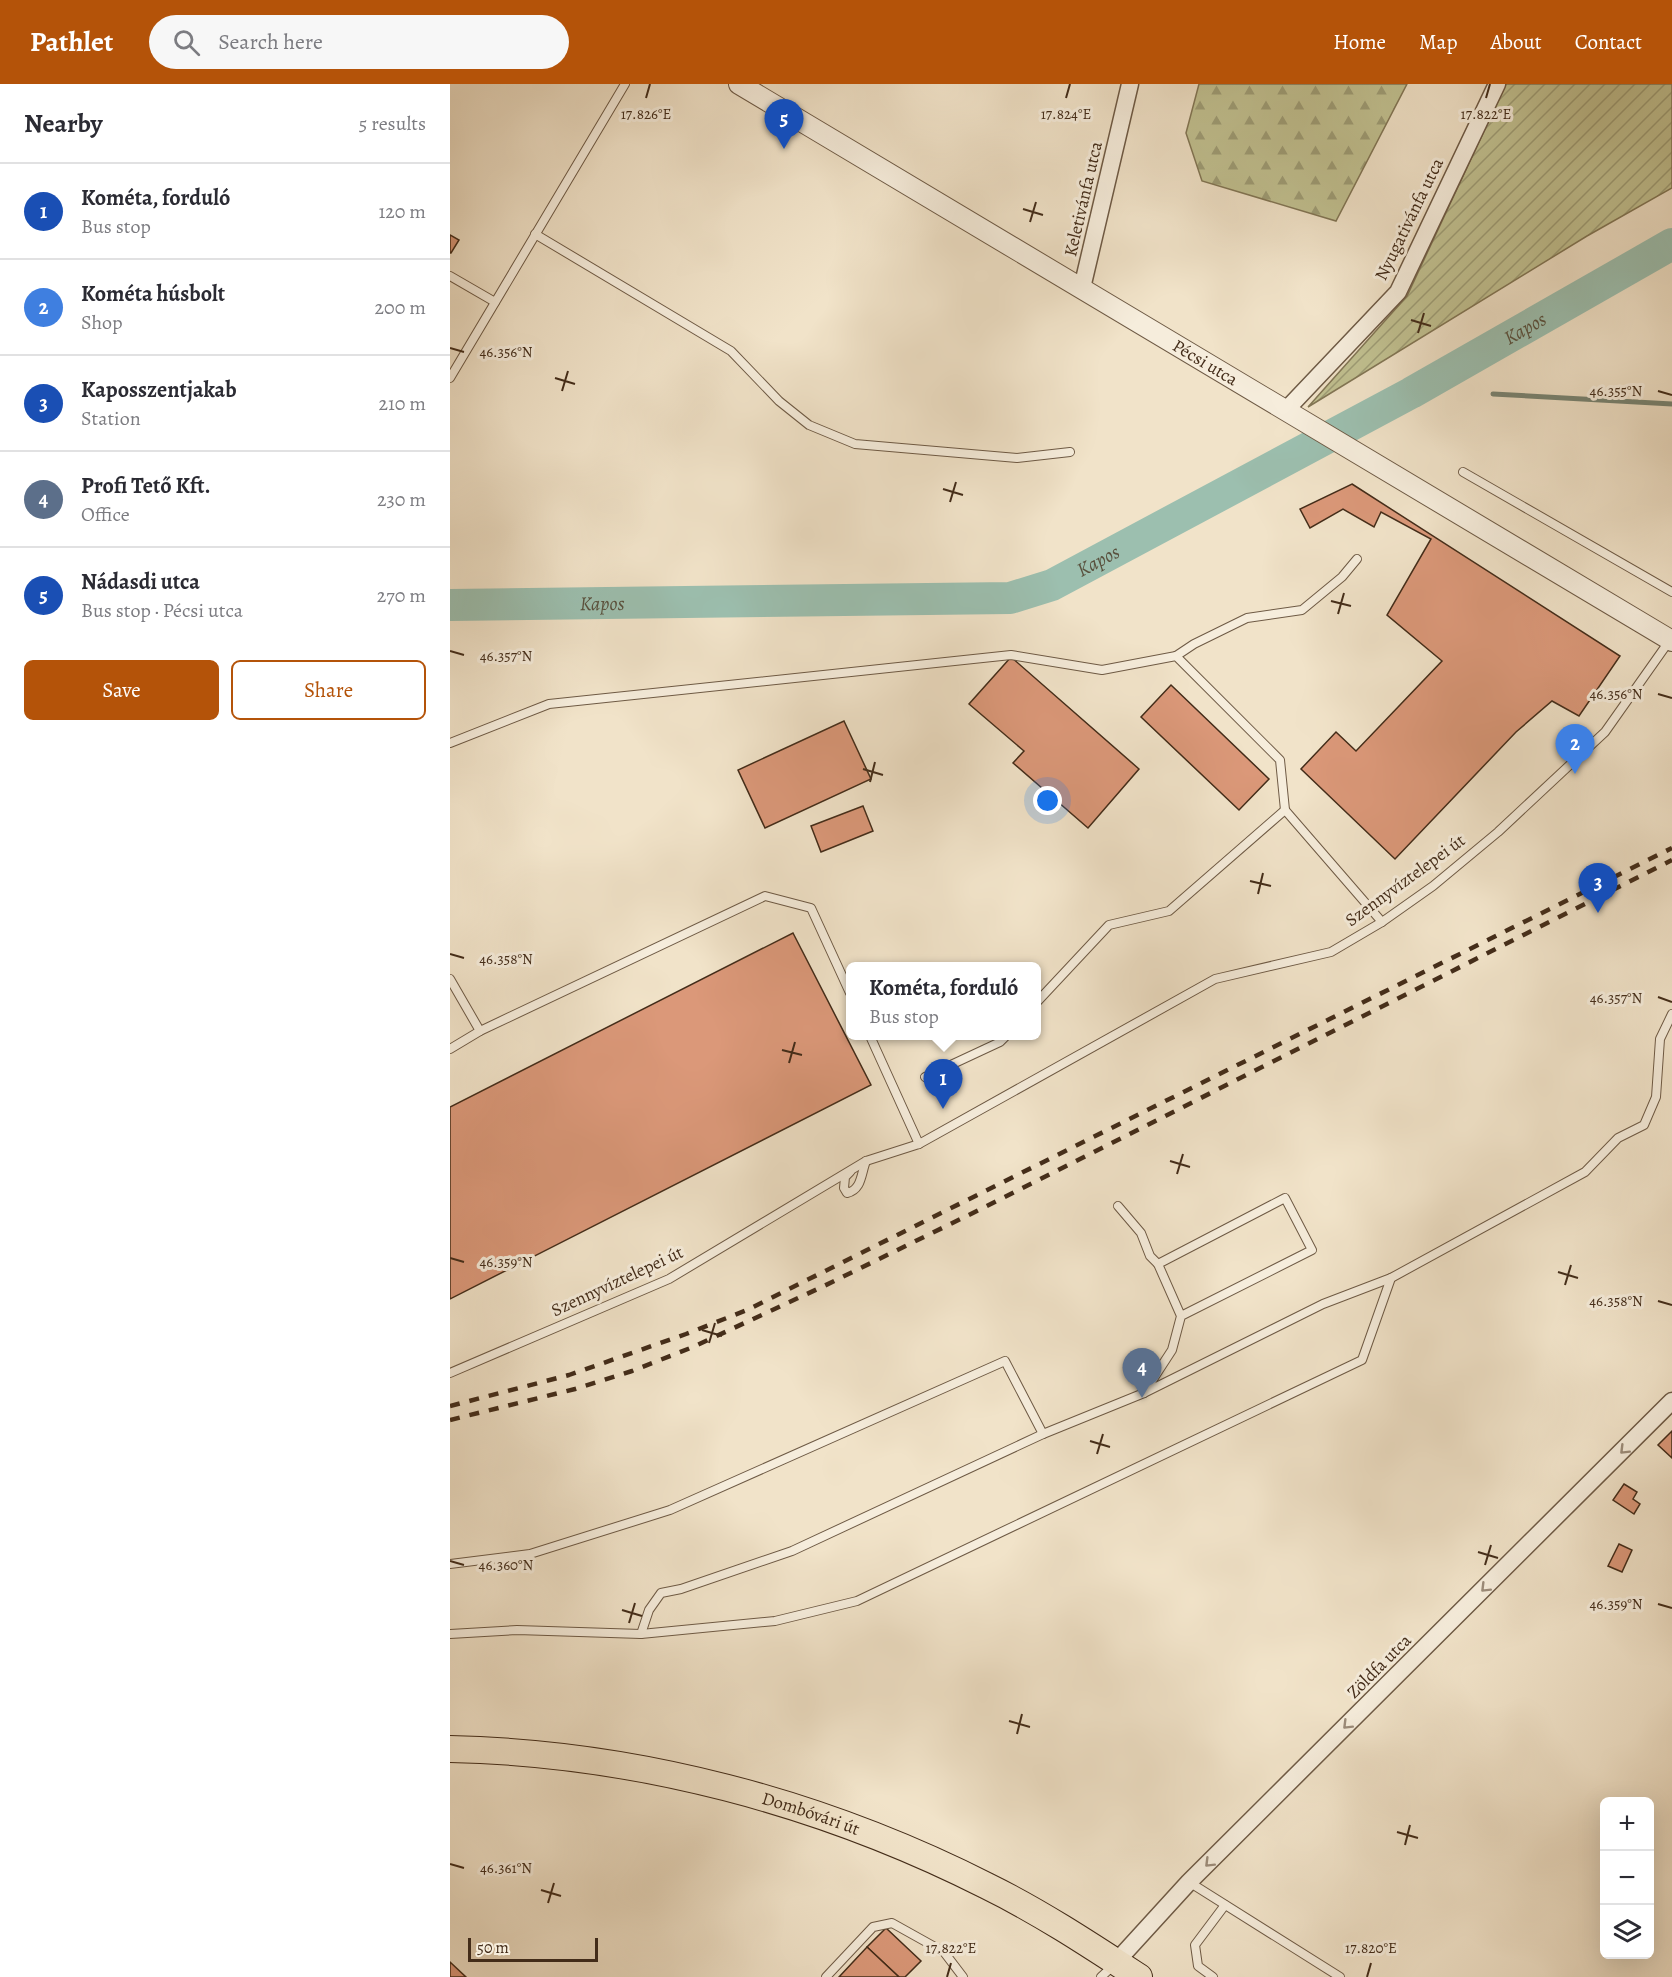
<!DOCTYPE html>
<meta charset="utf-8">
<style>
body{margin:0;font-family:Alegreya,serif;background:#f7f7f7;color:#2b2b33}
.controls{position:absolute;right:18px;bottom:18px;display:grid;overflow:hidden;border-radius:9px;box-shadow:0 6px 24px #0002}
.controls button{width:54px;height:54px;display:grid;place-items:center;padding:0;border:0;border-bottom:2px solid #e1e1e2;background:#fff;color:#2b2b33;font:30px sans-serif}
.scale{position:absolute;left:18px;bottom:15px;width:130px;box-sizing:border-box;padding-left:6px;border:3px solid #432c19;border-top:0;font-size:16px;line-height:21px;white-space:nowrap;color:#432c19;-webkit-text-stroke:4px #f6eddc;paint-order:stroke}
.you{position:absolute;left:598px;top:717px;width:21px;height:21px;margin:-15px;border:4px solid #fff;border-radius:50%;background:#1a73e8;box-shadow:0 0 0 9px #1a73e833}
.badge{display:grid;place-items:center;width:39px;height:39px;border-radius:50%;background:#b45309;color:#fff;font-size:20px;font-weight:700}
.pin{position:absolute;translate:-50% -50px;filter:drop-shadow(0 2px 3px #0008)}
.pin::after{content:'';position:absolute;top:32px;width:21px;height:18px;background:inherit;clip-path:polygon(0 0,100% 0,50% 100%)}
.popup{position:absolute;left:396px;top:878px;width:195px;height:78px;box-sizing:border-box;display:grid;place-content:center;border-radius:9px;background:#fff;filter:drop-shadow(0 2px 4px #0005);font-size:20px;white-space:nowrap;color:#7c7c81}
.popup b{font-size:22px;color:#2b2b33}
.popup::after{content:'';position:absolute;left:50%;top:100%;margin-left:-12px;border:12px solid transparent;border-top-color:#fff}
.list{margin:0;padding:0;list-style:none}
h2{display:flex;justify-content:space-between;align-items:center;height:78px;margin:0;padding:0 24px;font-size:26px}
h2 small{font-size:20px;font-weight:400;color:#7c7c81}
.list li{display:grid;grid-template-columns:39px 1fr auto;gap:18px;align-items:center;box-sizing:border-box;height:96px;padding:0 24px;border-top:2px solid #e1e1e2}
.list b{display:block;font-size:22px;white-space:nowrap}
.list p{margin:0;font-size:20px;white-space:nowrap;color:#7c7c81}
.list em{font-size:20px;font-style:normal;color:#7c7c81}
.actions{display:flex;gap:12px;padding:18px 24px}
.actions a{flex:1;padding:14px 0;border:2px solid #b45309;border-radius:9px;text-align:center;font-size:21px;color:#b45309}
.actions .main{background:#b45309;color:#fff}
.icon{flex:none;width:33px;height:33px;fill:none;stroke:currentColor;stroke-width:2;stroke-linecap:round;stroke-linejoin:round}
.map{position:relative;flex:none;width:1222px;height:1893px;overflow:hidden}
header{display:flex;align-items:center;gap:36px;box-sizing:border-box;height:84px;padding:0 30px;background:#b45309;color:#fff}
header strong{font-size:28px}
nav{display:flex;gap:33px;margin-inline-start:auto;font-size:21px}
.search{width:420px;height:54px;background:#f7f7f7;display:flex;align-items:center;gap:15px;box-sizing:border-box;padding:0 21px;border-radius:33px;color:#7c7c81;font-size:22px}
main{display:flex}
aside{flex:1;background:#fff}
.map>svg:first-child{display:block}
.forest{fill:url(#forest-firs);stroke:#827655;stroke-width:1.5}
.garden{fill:url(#garden-furrows);stroke:#827655;stroke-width:1.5}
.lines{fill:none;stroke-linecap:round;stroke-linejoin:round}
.stream{stroke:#788473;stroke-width:5}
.river{stroke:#9cbfaf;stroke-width:32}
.building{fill:#db9879;stroke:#432c19;stroke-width:1.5}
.service-casing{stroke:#6e5a45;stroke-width:10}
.minor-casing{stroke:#6e5a45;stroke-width:19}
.tertiary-casing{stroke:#6e5a45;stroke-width:22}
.primary-casing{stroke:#432c19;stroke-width:28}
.service{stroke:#f6eddc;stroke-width:8}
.minor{stroke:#f6eddc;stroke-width:16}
.tertiary{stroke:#f6eddc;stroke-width:20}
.primary{stroke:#f1e3c9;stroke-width:26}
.rail{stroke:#432c19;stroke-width:4.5;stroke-dasharray:10 10;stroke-linecap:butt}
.oneway{stroke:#9c8c7a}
.ticks{fill:none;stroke:#432c19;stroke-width:2}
.labels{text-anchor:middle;stroke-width:6;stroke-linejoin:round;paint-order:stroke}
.street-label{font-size:18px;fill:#432c19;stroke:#f6eddc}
.water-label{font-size:20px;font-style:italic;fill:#59513e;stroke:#f6eddc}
.ticks-label{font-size:15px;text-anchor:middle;fill:#432c19;stroke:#f6eddc;stroke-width:6;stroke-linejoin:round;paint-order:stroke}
</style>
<header>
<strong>Pathlet</strong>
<div class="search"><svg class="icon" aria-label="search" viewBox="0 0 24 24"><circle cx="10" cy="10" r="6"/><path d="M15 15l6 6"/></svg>Search here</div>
<nav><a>Home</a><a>Map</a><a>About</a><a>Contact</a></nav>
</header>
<main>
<aside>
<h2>Nearby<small>5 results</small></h2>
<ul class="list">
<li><span class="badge" style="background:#1a4fb4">1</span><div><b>Kométa, forduló</b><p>Bus stop</p></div><em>120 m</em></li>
<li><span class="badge" style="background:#3f7fe0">2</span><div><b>Kométa húsbolt</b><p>Shop</p></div><em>200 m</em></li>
<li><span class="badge" style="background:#1a4fb4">3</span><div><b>Kaposszentjakab</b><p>Station</p></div><em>210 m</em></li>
<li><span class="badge" style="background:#5c6f8a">4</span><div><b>Profi Tető Kft.</b><p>Office</p></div><em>230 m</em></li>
<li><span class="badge" style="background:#1a4fb4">5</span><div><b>Nádasdi utca</b><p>Bus stop · Pécsi utca</p></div><em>270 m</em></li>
</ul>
<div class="actions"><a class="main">Save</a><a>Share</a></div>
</aside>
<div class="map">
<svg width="1222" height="1893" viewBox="0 0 1222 1893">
<defs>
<pattern id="forest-firs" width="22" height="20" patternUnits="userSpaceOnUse" patternTransform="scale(1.5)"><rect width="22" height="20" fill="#c1c191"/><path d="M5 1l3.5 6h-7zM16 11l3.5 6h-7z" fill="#9e9d76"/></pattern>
<pattern id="garden-furrows" width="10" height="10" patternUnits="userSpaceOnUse" patternTransform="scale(1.5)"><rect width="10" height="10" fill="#c1c191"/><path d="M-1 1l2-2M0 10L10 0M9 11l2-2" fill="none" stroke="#9e9d76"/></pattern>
</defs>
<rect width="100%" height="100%" fill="#f1e3c9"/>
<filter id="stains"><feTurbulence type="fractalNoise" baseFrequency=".00333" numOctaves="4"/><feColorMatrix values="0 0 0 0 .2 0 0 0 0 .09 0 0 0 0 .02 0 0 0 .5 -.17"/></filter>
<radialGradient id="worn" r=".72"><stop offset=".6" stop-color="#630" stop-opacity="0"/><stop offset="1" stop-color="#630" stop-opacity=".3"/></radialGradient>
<path class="forest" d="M749,0H957L886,137L752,97L736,49Z"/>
<path class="garden" d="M1056,0H1222V104L1137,152L858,323L957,212Z"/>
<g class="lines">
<path class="stream" d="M1043,310L1222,320"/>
<path class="river" id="s1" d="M0,521L560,514L602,501L961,309L1222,160"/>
</g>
<g class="building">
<path d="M0,151L9,156L1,169H0Z"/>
<path d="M902,400L1170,572L1129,632L1102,617L1066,648L945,775L851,685L886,648L906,667L992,577L937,531L981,455L931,428L924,443L893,425L860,444L850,425Z"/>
<path d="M561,573L689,685L638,744L563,679L574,667L519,620Z"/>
<path d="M721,601L819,695L789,726L691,633Z"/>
<path d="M394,637L421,695L315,744L288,686Z"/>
<path d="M413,722L423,747L371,768L361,742Z"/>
<path d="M343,849L421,1001L0,1215V1023Z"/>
<path d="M1222,1347V1374L1208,1361Z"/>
<path d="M1174,1400L1187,1408L1183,1415L1190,1420L1184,1430L1163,1416Z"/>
<path d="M1169,1460L1182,1466L1172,1488L1158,1482Z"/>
<path d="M436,1844L471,1877L455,1893H449L417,1863Z"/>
<path d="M417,1863L449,1893H389Z"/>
<path d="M0,1878L16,1893H0Z"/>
</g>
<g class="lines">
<g class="service-casing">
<g id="service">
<path d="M85,150L281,267L329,317L359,341L405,360L567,374L620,368"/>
<path d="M0,192L45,218"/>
<path d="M0,294L175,0"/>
<path d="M1013,388L1222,508"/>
<path d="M726,572L744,560L797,534L852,526L892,493L907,475"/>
<path d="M0,659L99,620L561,571L652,586L726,572L830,676L835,726"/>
<path d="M0,895L30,947"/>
<path d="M586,919L659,841L719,827L835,726L932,838"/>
<path d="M420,952L469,1060"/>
<path d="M0,965L30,947L315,812L361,824L400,909"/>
<path d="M475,993L550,958L556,952"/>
<path d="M400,1088L395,1093L394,1104L397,1109C412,1106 411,1089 416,1077"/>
<path d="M668,1122L691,1149L700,1172L708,1180"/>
<path d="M0,1289L219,1195L416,1077L469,1060L765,895L881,868L932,838L983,802L1048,748L1155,648L1220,556"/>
<path d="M694,1309L722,1266L731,1232L862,1166L835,1114L708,1180L731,1232"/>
<path d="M0,1480L80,1470L220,1426L555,1277L593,1350"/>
<path d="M0,1550L67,1546L191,1550L325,1537L407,1517L912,1276L941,1194L1135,1088L1168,1054L1194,1041L1206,1013L1210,955L1222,930"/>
<path d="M191,1550L199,1526L211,1509L231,1505L342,1467L593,1350L694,1309L873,1220L941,1194"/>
<path d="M739,1798L890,1893"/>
<path d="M376,1893L423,1843L442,1839L494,1868L513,1893"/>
<path d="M651,1893L664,1881"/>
<path d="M763,1893L748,1882L745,1861L775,1821"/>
</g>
</g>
<g class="minor-casing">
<g id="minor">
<path d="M632,204L680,0"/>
<path d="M836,326L948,208L1047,0"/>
<path d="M666,1878L739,1798L1222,1317"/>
</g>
</g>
<g class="tertiary-casing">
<g id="tertiary">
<path id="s2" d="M289,0L1222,557"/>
</g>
</g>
<g class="primary-casing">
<g id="primary">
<path id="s3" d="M0,1665C186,1669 371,1718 537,1802C590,1828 640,1861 689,1893"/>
</g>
</g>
<use href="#service" class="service"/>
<use href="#minor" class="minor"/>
<use href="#tertiary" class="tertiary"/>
<use href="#primary" class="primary"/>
<g class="rail">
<path d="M0,1322L119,1291L236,1250L297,1226L1222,764"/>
<path d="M0,1336L125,1305L182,1287L243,1263L374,1202L535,1123L1222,776"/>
</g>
</g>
<defs><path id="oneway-chevron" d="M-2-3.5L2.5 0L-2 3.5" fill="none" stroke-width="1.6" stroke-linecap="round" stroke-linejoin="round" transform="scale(1.5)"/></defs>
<g class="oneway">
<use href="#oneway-chevron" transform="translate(1174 1366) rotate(135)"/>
<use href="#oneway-chevron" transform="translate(1035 1504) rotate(135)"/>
<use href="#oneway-chevron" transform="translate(897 1641) rotate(135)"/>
<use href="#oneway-chevron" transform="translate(759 1779) rotate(135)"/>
</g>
<path class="ticks" d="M196,14L200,0M616,14L620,0M1036,14L1040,0M573,125L593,131M580,138L586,118M961,236L981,242M968,249L974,229M0,264L14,268M105,294L125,300M112,307L118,287M1208,307L1222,311M493,405L513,411M500,418L506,398M881,517L901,522M888,530L894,509M0,567L14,571M1208,610L1222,614M413,685L433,691M420,698L425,678M800,797L821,802M808,810L813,789M0,870L14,874M1208,913L1222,918M332,966L352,971M339,979L345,958M720,1077L740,1083M727,1090L733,1070M0,1174L14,1178M1108,1188L1128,1194M1115,1201L1121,1181M1208,1217L1222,1221M252,1246L272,1252M259,1259L265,1239M640,1357L660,1363M647,1370L653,1350M1028,1468L1048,1474M0,1477L14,1481M1035,1481L1041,1461M1208,1520L1222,1524M172,1526L192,1532M179,1539L185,1519M559,1637L580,1643M567,1650L572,1630M947,1748L968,1754M955,1761L960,1741M0,1780L14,1784M91,1806L111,1812M98,1819L104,1799M497,1893L501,1879M917,1893L921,1879"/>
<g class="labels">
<g class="street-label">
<text transform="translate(633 115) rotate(-77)" y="6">Keletivánfa utca</text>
<text transform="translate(959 135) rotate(-64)" y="6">Nyugativánfa utca</text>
<text dy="6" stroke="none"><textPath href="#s2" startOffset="543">Pécsi utca</textPath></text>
<text transform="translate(955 796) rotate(-36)" y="6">Szennyvíztelepei út</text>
<text transform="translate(167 1197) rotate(-25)" y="6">Szennyvíztelepei út</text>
<text transform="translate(929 1582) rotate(-45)" y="6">Zöldfa utca</text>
<text dy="6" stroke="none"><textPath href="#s3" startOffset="368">Dombóvári út</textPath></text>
</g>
<g class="water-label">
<text dy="7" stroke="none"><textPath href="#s1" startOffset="1142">Kapos</textPath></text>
<text dy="7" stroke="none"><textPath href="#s1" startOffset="656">Kapos</textPath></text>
<text dy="7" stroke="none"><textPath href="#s1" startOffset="152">Kapos</textPath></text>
</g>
</g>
<g class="ticks-label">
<text x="196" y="35">17.826°E</text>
<text x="616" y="35">17.824°E</text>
<text x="1036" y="35">17.822°E</text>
<text x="56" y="273">46.356°N</text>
<text x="1166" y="312">46.355°N</text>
<text x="56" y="577">46.357°N</text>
<text x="1166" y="615">46.356°N</text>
<text x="56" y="880">46.358°N</text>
<text x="1166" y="919">46.357°N</text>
<text x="56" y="1183">46.359°N</text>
<text x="1166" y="1222">46.358°N</text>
<text x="56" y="1486">46.360°N</text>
<text x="1166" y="1525">46.359°N</text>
<text x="56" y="1789">46.361°N</text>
<text x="501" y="1869">17.822°E</text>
<text x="921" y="1869">17.820°E</text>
</g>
<rect width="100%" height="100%" filter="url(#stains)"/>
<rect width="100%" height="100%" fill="url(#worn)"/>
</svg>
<div class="controls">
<button>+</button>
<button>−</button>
<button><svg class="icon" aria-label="layers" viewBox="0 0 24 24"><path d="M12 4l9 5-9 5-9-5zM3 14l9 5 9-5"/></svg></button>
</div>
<div class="scale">50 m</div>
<div class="you"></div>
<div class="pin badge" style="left:493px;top:1025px;background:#1a4fb4">1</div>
<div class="popup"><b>Kométa, forduló</b>Bus stop</div>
<div class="pin badge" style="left:1125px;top:690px;background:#3f7fe0">2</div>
<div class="pin badge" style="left:1148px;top:829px;background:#1a4fb4">3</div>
<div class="pin badge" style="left:692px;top:1314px;background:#5c6f8a">4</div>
<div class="pin badge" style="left:334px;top:65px;background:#1a4fb4">5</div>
</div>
</main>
